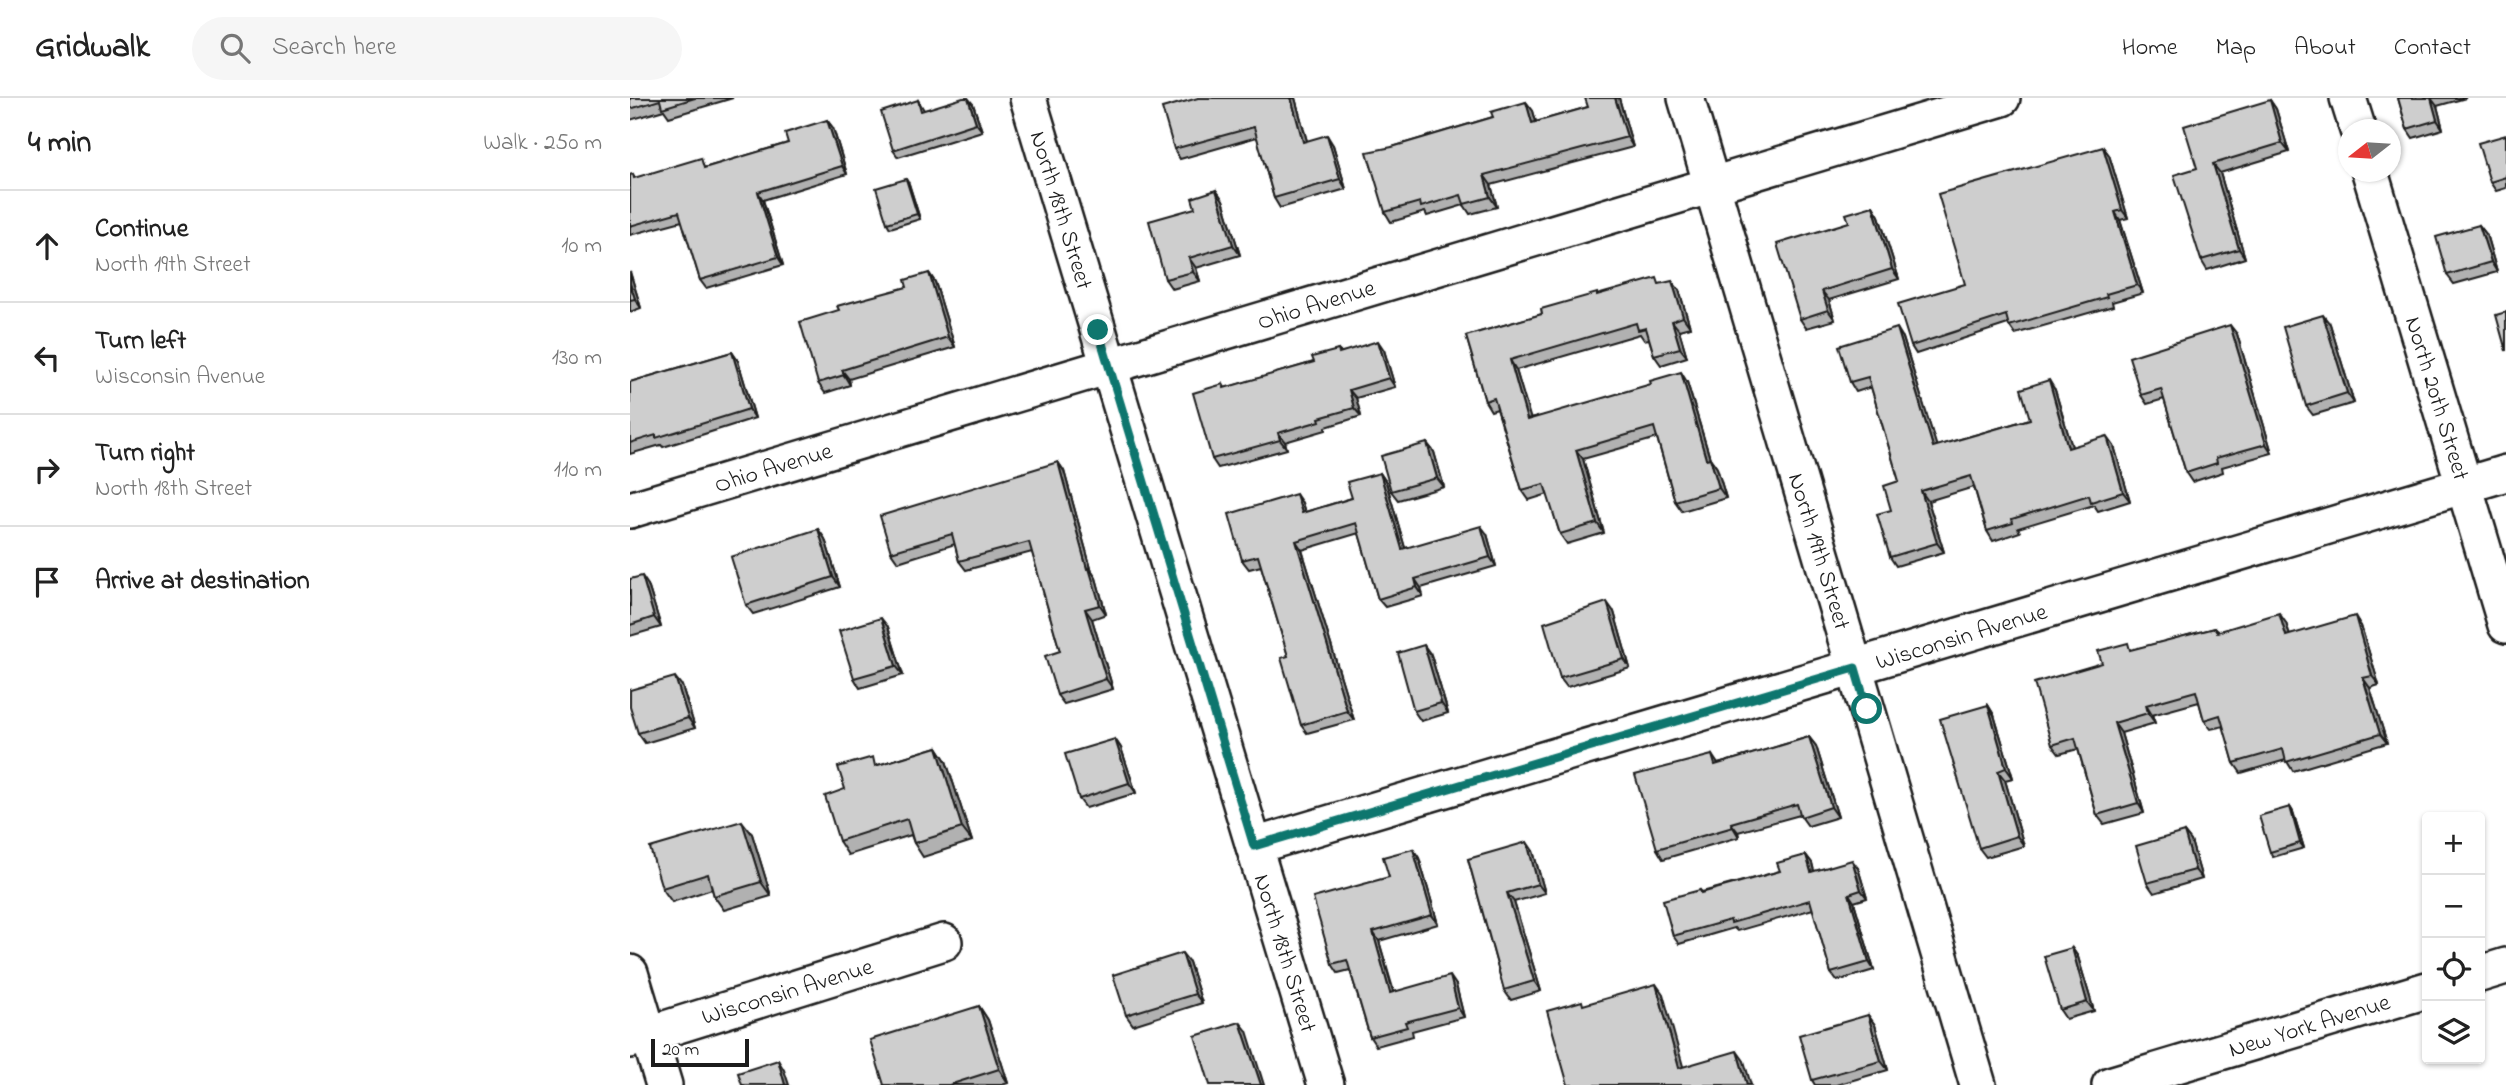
<!DOCTYPE html>
<meta charset="utf-8">
<style>
body{margin:0;font-family:"Indie Flower",sans-serif;background:#f6f6f6;color:#222}
.controls{position:absolute;right:21px;bottom:21px;display:grid;overflow:hidden;border-radius:7px;box-shadow:0 2px 5px #0004}
.controls button{width:63px;height:63px;display:grid;place-items:center;padding:0;border:0;border-bottom:2px solid #e0e0e0;background:#fff;color:#222;font:35px sans-serif}
.compass{position:absolute;left:1708px;top:21px;width:63px;height:63px;border-radius:50%;background:#fff;box-shadow:0 2px 5px #0004;rotate:253deg}
.scale{position:absolute;left:21px;bottom:18px;width:98px;box-sizing:border-box;padding-left:7px;border:4px solid #1c1c1c;border-top:0;font-size:19px;line-height:24px;white-space:nowrap;color:#1c1c1c;-webkit-text-stroke:5px #fff;paint-order:stroke}
.stop{position:absolute;width:21px;height:21px;margin:-16px;border:5px solid #0f766e;border-radius:50%;background:#fff}
.stop.end{background:#0f766e;border-color:#fff;box-shadow:0 2px 7px #0008}
.list{margin:0;padding:0;list-style:none}
h2{display:flex;justify-content:space-between;align-items:center;height:91px;margin:0;padding:0 28px;font-size:30px}
h2 small{font-size:23px;font-weight:400;color:#767676}
.list li{display:grid;grid-template-columns:46px 1fr auto;gap:21px;align-items:center;box-sizing:border-box;height:112px;padding:0 28px;border-top:2px solid #e0e0e0}
.list b{display:block;font-size:26px;white-space:nowrap}
.list p{margin:0;font-size:23px;white-space:nowrap;color:#767676}
.list em{font-size:23px;font-style:normal;color:#767676}
.icon{flex:none;width:38px;height:38px;fill:none;stroke:currentColor;stroke-width:2;stroke-linecap:round;stroke-linejoin:round}
.map{position:relative;flex:none;width:1876px;height:987px;overflow:hidden}
header{display:flex;align-items:center;gap:42px;box-sizing:border-box;height:98px;padding:0 35px;background:#fff;border-bottom:2px solid #e0e0e0}
header strong{font-size:33px}
nav{display:flex;gap:38px;margin-inline-start:auto;font-size:24px}
.search{width:490px;height:63px;background:#f6f6f6;display:flex;align-items:center;gap:18px;box-sizing:border-box;padding:0 24px;border-radius:38px;color:#767676;font-size:26px}
main{display:flex}
aside{flex:1;background:#fff}
.map>svg:first-child{display:block}
.lines{fill:none;stroke-linecap:round;stroke-linejoin:round}
.street-casing{stroke:#1c1c1c;stroke-width:40}
.street{stroke:#fff;stroke-width:35}
.wall{fill:#b1b1b1;stroke:#1c1c1c;stroke-width:2}
.shaded-wall{fill:#909090;stroke:#1c1c1c;stroke-width:2}
.building{fill:#cecece;stroke:#1c1c1c;stroke-width:2}
.route{stroke:#0f766e;stroke-width:9}
.labels{text-anchor:middle;stroke-width:5;stroke-linejoin:round;paint-order:stroke}
.street-label{font-size:24px;fill:#1c1c1c;stroke:#fff}
</style>
<header>
<strong>Gridwalk</strong>
<div class="search"><svg class="icon" aria-label="search" viewBox="0 0 24 24"><circle cx="10" cy="10" r="6"/><path d="M15 15l6 6"/></svg>Search here</div>
<nav><a>Home</a><a>Map</a><a>About</a><a>Contact</a></nav>
</header>
<main>
<aside>
<h2>4 min<small>Walk · 250 m</small></h2>
<ul class="list">
<li><svg class="icon" aria-label="ahead" viewBox="0 0 24 24"><path d="M12 20V5M6 11l6-6 6 6"/></svg><div><b>Continue</b><p>North 19th Street</p></div><em>10 m</em></li>
<li><svg class="icon" aria-label="left" viewBox="0 0 24 24"><path d="M17 20v-9H6M10 6l-5 5 5 5"/></svg><div><b>Turn left</b><p>Wisconsin Avenue</p></div><em>130 m</em></li>
<li><svg class="icon" aria-label="right" viewBox="0 0 24 24"><path d="M7 20v-9h11M14 6l5 5-5 5"/></svg><div><b>Turn right</b><p>North 18th Street</p></div><em>110 m</em></li>
<li><svg class="icon" aria-label="arrive" viewBox="0 0 24 24"><path d="M6 21V4h12l-3 4 3 4H6"/></svg><div><b>Arrive at destination</b></div></li>
</ul>
</aside>
<div class="map">
<svg width="1876" height="987" viewBox="0 0 1876 987">
<rect width="100%" height="100%" fill="#fff"/>
<filter id="ink" filterUnits="userSpaceOnUse"><feTurbulence type="fractalNoise" baseFrequency=".0143" numOctaves="2"/><feDisplacementMap in="SourceGraphic" scale="14" xChannelSelector="R" yChannelSelector="G"/><feConvolveMatrix kernelMatrix="1 2 1 2 8 2 1 2 1" color-interpolation-filters="sRGB"/></filter>
<g filter="url(#ink)">
<g class="lines">
<g class="street-casing">
<g id="street">
<path d="M398,0L696,987"/>
<path d="M1056,0L1348,987"/>
<path d="M1718,0L1728,32"/>
<path d="M1740,74L1876,527"/>
<path d="M0,412L1372,0"/>
<path d="M624,748L1876,375"/>
<path d="M0,875L34,987"/>
<path d="M1850,876L1876,868"/>
<path d="M0,942L314,844"/>
<path d="M1480,987L1797,892"/>
</g>
</g>
<use href="#street" class="street"/>
</g>
<g class="wall">
<path d="M0,0H103L39,19L34,12L0,22Z"/>
<path d="M568,0H665L677,43L703,47L716,91L650,110L644,100L627,39L550,61L544,51Z"/>
<path d="M989,0L1003,49L861,87L867,109L840,116L834,107L797,118L795,114L761,124L755,114L762,49L863,19L896,4L903,13L906,24Z"/>
<path d="M1768,0H1836L1807,8L1813,31L1783,40L1777,31Z"/>
<path d="M288,2L294,12L343,6L352,33L268,59L263,52Z"/>
<path d="M1640,2L1646,11L1659,54L1590,75L1615,160L1577,172L1571,162L1567,70Z"/>
<path d="M197,22L203,30L217,76L133,102L153,167L76,190L70,182L52,123L0,137V77L3,76L5,80L77,69L158,45Z"/>
<path d="M1876,37V90L1866,93L1860,84Z"/>
<path d="M1473,49L1479,57L1498,120L1490,122L1513,195L1482,204L1483,208L1385,236L1378,226L1286,256L1281,248L1335,186Z"/>
<path d="M279,86L290,121L260,130L257,125Z"/>
<path d="M586,92L593,102L610,157L566,170L570,183L542,191L535,181L565,110Z"/>
<path d="M1243,108L1249,118L1269,181L1199,202L1205,222L1176,230L1170,221L1219,124Z"/>
<path d="M1849,127L1856,136L1867,174L1824,186L1817,177Z"/>
<path d="M0,174L11,210L0,214Z"/>
<path d="M299,175L305,184L325,249L219,281L220,287L195,295L188,285L209,212L277,189Z"/>
<path d="M1031,186L1049,192L1060,229L1049,232L1057,259L1031,267L1024,257L1019,241L1014,242L1010,236L886,272L900,321L1057,284L1080,360L1087,370L1096,400L1052,413L1045,403L1027,340L953,361L974,435L937,446L930,436L918,396L899,402L892,392L867,311L861,313L855,303L836,238L912,216L968,197Z"/>
<path d="M1700,226L1724,305L1683,317L1676,308Z"/>
<path d="M1607,236L1642,355L1592,369L1593,374L1562,384L1556,375L1534,301L1517,306L1511,297Z"/>
<path d="M1273,240L1306,348L1400,321L1425,292L1442,349L1484,348L1500,403L1468,413L1464,407L1388,430L1390,434L1363,443L1357,433L1344,389L1298,403L1314,454L1266,468L1260,459L1261,412L1269,383L1241,289L1226,294L1220,284Z"/>
<path d="M708,252L710,254L754,252L765,289L726,300L731,318L696,329V332L655,344L657,351L588,370L582,361L593,286L595,290L684,264Z"/>
<path d="M102,254L108,263L125,320L33,349L31,347L0,356V284Z"/>
<path d="M797,345L804,354L814,389L768,402L761,393Z"/>
<path d="M428,364L434,373L462,474L466,480L476,516L462,521L483,591L434,606L427,597L430,553L402,454L336,472L329,463L325,446L268,464L261,454Z"/>
<path d="M750,375L756,384L775,450L857,436L866,468L791,490L793,498L755,509L748,501L729,435L672,452L724,622L677,635L671,627L658,558L631,468L619,471L612,462L672,405L675,414L722,400Z"/>
<path d="M188,431L195,441L210,489L123,516L116,507Z"/>
<path d="M0,481L18,487L31,529L0,538Z"/>
<path d="M984,514L1000,570L937,589L930,580Z"/>
<path d="M1656,525L1659,537L1731,528L1749,587L1740,590L1757,645L1663,673L1656,662L1611,675L1604,665L1594,628L1581,631L1574,622L1569,604L1522,617L1525,625L1491,635L1514,715L1474,726L1467,717L1448,651L1429,656L1422,647L1472,565L1502,552L1585,530L1588,533Z"/>
<path d="M258,529L273,577L230,590L224,580Z"/>
<path d="M801,557L818,615L791,623L784,613Z"/>
<path d="M52,588L65,630L15,645L8,635Z"/>
<path d="M1358,607L1364,617L1383,680L1375,682L1394,748L1356,759L1349,750Z"/>
<path d="M1179,639L1186,648L1208,719L1178,728L1170,717L1108,734L1109,739L1033,761L1027,751L1082,657L1088,666Z"/>
<path d="M485,641L491,650L506,695L456,710L449,701Z"/>
<path d="M307,649L316,663L342,743L293,759L284,745L281,737L218,757L209,743L215,691L248,667Z"/>
<path d="M1660,709L1663,714L1674,750L1643,759L1640,754Z"/>
<path d="M1554,734L1561,743L1572,781L1524,795L1517,785Z"/>
<path d="M122,736L141,798L94,812L84,798L82,791L42,804L32,790Z"/>
<path d="M783,751L789,760L808,826L749,843L764,894L826,887L834,919L782,933L783,938L746,948L740,939L720,872L708,875L702,866L759,779Z"/>
<path d="M903,753L915,795L884,804L911,893L881,902L874,892L838,761Z"/>
<path d="M1176,757L1182,765L1184,773L1228,770L1237,800L1224,804L1244,872L1207,883L1201,875L1183,811L1107,833L1104,830L1049,846L1043,838L1070,792L1072,794L1150,773Z"/>
<path d="M1442,850L1448,859L1464,913L1436,921L1430,912Z"/>
<path d="M559,864L572,905L503,927L496,917Z"/>
<path d="M349,908L358,922L378,985L372,987H254Z"/>
<path d="M1238,917L1245,927L1258,972L1206,987H1185L1182,982Z"/>
</g>
<g class="shaded-wall">
<path d="M338,0L343,6L352,33L346,25Z"/>
<path d="M661,0H665L680,54L673,44Z"/>
<path d="M985,0H989L1003,49L997,39Z"/>
<path d="M1801,0L1807,8L1813,31L1807,22Z"/>
<path d="M1640,2L1646,11L1659,54L1652,45Z"/>
<path d="M896,4L903,13L909,35L902,25Z"/>
<path d="M197,22L203,30L217,76L212,68Z"/>
<path d="M697,37L703,47L716,91L710,81Z"/>
<path d="M1473,49L1479,57L1498,120L1492,112Z"/>
<path d="M1583,66L1590,75L1615,160L1609,151Z"/>
<path d="M854,77L861,87L867,109L860,99Z"/>
<path d="M276,81L279,86L290,121L287,116Z"/>
<path d="M586,92L593,102L610,157L603,147Z"/>
<path d="M128,94L133,102L153,167L148,159Z"/>
<path d="M1243,108L1249,118L1269,181L1262,171Z"/>
<path d="M1485,114L1490,122L1513,195L1507,187Z"/>
<path d="M1849,127L1856,136L1867,174L1861,164Z"/>
<path d="M559,160L566,170L570,183L563,174Z"/>
<path d="M0,174L11,210L5,201L0,186Z"/>
<path d="M299,175L305,184L325,249L318,239Z"/>
<path d="M1042,183L1049,192L1060,229L1053,219Z"/>
<path d="M1192,193L1199,202L1205,222L1198,212Z"/>
<path d="M1693,217L1700,226L1724,305L1717,295Z"/>
<path d="M1042,223L1049,232L1057,259L1050,250Z"/>
<path d="M1600,227L1607,236L1642,355L1636,346Z"/>
<path d="M1267,230L1273,240L1310,359L1303,349Z"/>
<path d="M748,243L754,252L765,289L759,280Z"/>
<path d="M102,254L108,263L125,320L119,311Z"/>
<path d="M880,262L886,272L904,332L897,322Z"/>
<path d="M212,272L219,281L220,287L214,277Z"/>
<path d="M1051,274L1057,284L1083,371L1076,361Z"/>
<path d="M1419,282L1425,292L1445,359L1438,350Z"/>
<path d="M719,292L726,300L731,318L724,310Z"/>
<path d="M648,335L655,344L657,351L650,342Z"/>
<path d="M1477,338L1484,348L1500,403L1493,394Z"/>
<path d="M797,345L804,354L814,389L807,380Z"/>
<path d="M946,352L953,361L974,435L967,425Z"/>
<path d="M1080,360L1087,370L1096,400L1089,390Z"/>
<path d="M428,364L434,373L462,474L466,480L476,516L470,507L457,471Z"/>
<path d="M750,375L756,384L778,460L772,451Z"/>
<path d="M1291,393L1298,403L1314,454L1307,445Z"/>
<path d="M666,396L672,405L678,424L672,415Z"/>
<path d="M851,428L857,436L866,468L860,459Z"/>
<path d="M188,431L195,441L210,489L203,479Z"/>
<path d="M666,443L672,452L724,622L717,613Z"/>
<path d="M12,478L18,487L31,529L24,519Z"/>
<path d="M785,481L791,490L793,498L787,489Z"/>
<path d="M977,504L984,514L1000,570L994,561Z"/>
<path d="M455,511L462,521L483,591L476,581Z"/>
<path d="M1649,515L1656,525L1663,548L1656,538Z"/>
<path d="M1725,518L1731,528L1749,587L1742,578Z"/>
<path d="M251,520L258,529L273,577L266,568Z"/>
<path d="M794,547L801,557L818,615L811,605Z"/>
<path d="M45,579L52,588L65,630L58,620Z"/>
<path d="M1733,580L1740,590L1757,645L1750,636Z"/>
<path d="M1358,607L1364,617L1383,680L1376,670Z"/>
<path d="M1516,607L1522,617L1525,625L1518,615Z"/>
<path d="M1484,625L1491,635L1514,715L1508,705Z"/>
<path d="M1179,639L1186,648L1208,719L1201,709Z"/>
<path d="M485,641L491,650L506,695L499,685Z"/>
<path d="M307,649L316,663L342,743L332,730Z"/>
<path d="M1368,673L1375,682L1394,748L1387,738Z"/>
<path d="M1660,709L1663,714L1674,750L1670,745Z"/>
<path d="M112,723L122,736L141,798L131,784Z"/>
<path d="M1101,725L1108,734L1109,739L1103,729Z"/>
<path d="M1554,734L1561,743L1572,781L1565,772Z"/>
<path d="M897,744L903,753L915,795L908,786Z"/>
<path d="M783,751L789,760L808,826L802,817Z"/>
<path d="M1176,757L1182,765L1186,782L1181,774Z"/>
<path d="M1222,762L1228,770L1237,800L1231,792Z"/>
<path d="M877,795L884,804L911,893L904,883Z"/>
<path d="M1219,796L1224,804L1244,872L1239,864Z"/>
<path d="M743,834L749,843L766,904L760,895Z"/>
<path d="M1442,850L1448,859L1464,913L1457,904Z"/>
<path d="M552,855L559,864L572,905L565,896Z"/>
<path d="M820,878L826,887L834,919L828,910Z"/>
<path d="M1026,886L1033,896L1056,979L1049,970Z"/>
<path d="M349,908L358,922L378,985L369,971Z"/>
<path d="M1238,917L1245,927L1258,972L1251,963Z"/>
<path d="M610,924L617,933L634,987H631Z"/>
<path d="M1107,953L1114,963L1121,987H1117Z"/>
<path d="M148,962L154,972L159,987H155Z"/>
</g>
<g class="building">
<path d="M0,0H65L32,10L30,2L0,11Z"/>
<path d="M333,0H338L346,25L263,52L251,14L288,2L291,13Z"/>
<path d="M568,0H661L673,44L697,37L710,81L644,100L624,29L544,51L532,10Z"/>
<path d="M955,0H985L997,39L854,77L860,99L834,106L831,97L791,109L790,104L755,114L737,54L762,49L863,19L861,14L896,4L902,25L958,9Z"/>
<path d="M1768,0H1801L1807,22L1777,31Z"/>
<path d="M1640,2L1652,45L1583,66L1609,151L1571,162L1544,77L1567,70L1554,28Z"/>
<path d="M197,22L212,68L128,94L148,159L70,182L49,114L0,128V77L3,76L4,80L71,60L74,70L158,45L155,35Z"/>
<path d="M1876,37V79L1860,84L1848,45Z"/>
<path d="M1473,49L1492,112L1485,114L1507,187L1476,196L1477,199L1379,228L1376,217L1281,248L1268,206L1335,186L1308,96Z"/>
<path d="M276,81L287,116L257,125L246,90Z"/>
<path d="M586,92L603,147L559,160L563,174L535,181L519,123L565,110L562,100Z"/>
<path d="M1243,108L1262,171L1192,193L1198,212L1170,221L1147,146L1219,124L1216,116Z"/>
<path d="M1849,127L1861,164L1817,177L1806,139Z"/>
<path d="M299,175L318,239L212,272L214,277L188,285L170,224L209,212L207,208L277,189L275,182Z"/>
<path d="M1027,180L1029,186L1042,183L1053,219L1042,223L1050,250L1024,257L1016,230L1008,232L1006,225L880,262L897,322L1021,286L1020,283L1051,274L1076,361L1080,360L1089,390L1045,403L1024,329L946,352L967,425L930,436L914,386L892,392L864,300L855,303L836,238L912,216L911,211L967,195V197Z"/>
<path d="M0,186L5,201L0,202Z"/>
<path d="M1876,214V253L1866,217Z"/>
<path d="M1693,217L1717,295L1676,308L1653,229Z"/>
<path d="M1600,227L1636,346L1586,360L1587,365L1556,375L1531,291L1511,297L1499,259Z"/>
<path d="M1267,230L1303,349L1400,321L1391,291L1419,282L1438,350L1477,338L1493,394L1461,404L1459,397L1382,421L1383,425L1357,433L1341,378L1291,393L1307,445L1260,459L1247,416L1261,412L1254,388L1269,383L1238,279L1220,284L1209,248Z"/>
<path d="M748,243L759,280L719,292L724,310L689,320L690,323L648,335L650,342L582,361L563,295L593,286L594,290L684,264L682,259L708,252L709,255Z"/>
<path d="M102,254L119,311L26,340V337L0,345V284Z"/>
<path d="M797,345L807,380L761,393L751,358Z"/>
<path d="M428,364L457,471L459,470L470,507L455,511L476,581L427,597L415,558L430,553L399,444L329,463L322,436L261,454L250,418Z"/>
<path d="M750,375L772,451L851,428L860,459L785,481L787,489L748,501L726,425L666,443L717,613L671,627L651,560L658,558L628,458L612,462L599,416L666,396L672,415L722,400L717,384Z"/>
<path d="M188,431L203,479L116,507L101,459Z"/>
<path d="M12,478L24,519L0,527V481Z"/>
<path d="M977,504L994,561L930,580L914,525Z"/>
<path d="M1649,515L1656,538L1725,518L1742,578L1733,580L1750,636L1656,664L1653,651L1604,665L1590,617L1574,622L1566,593L1516,607L1518,615L1484,625L1508,705L1467,717L1445,640L1422,647L1404,585L1472,565L1468,553L1498,545L1500,552L1585,530L1587,534Z"/>
<path d="M251,520L266,568L224,580L209,533Z"/>
<path d="M794,547L811,605L784,613L768,555Z"/>
<path d="M45,579L58,620L8,635L0,609V592Z"/>
<path d="M1358,607L1376,670L1368,673L1387,738L1349,750L1310,621Z"/>
<path d="M1179,639L1201,709L1171,719L1167,706L1101,725L1103,729L1027,751L1005,677L1082,657L1085,667Z"/>
<path d="M485,641L499,685L449,701L435,656Z"/>
<path d="M307,649L332,730L284,745L277,721L209,743L195,698L215,691L208,669L243,659L245,668Z"/>
<path d="M1660,709L1670,745L1640,754L1629,718Z"/>
<path d="M112,723L131,784L84,798L78,776L32,790L20,750Z"/>
<path d="M1554,734L1565,772L1517,785L1506,748Z"/>
<path d="M897,744L908,786L877,795L904,883L874,892L838,761Z"/>
<path d="M783,751L802,817L743,834L760,895L820,878L828,910L775,924L777,929L740,939L717,862L702,866L683,800L759,779L753,759Z"/>
<path d="M1176,757L1181,774L1222,762L1231,792L1219,796L1239,864L1201,875L1180,802L1101,825L1100,822L1043,838L1033,802L1070,792L1071,795L1150,773L1147,765Z"/>
<path d="M1442,850L1457,904L1430,912L1414,858Z"/>
<path d="M552,855L565,896L496,917L483,877Z"/>
<path d="M1026,886L1049,970L1107,953L1117,987H938L917,913L952,903L953,907Z"/>
<path d="M349,908L369,971L319,987H254L240,942Z"/>
<path d="M1238,917L1251,963L1182,982L1169,937Z"/>
<path d="M610,924L631,987H580L565,938Z"/>
<path d="M148,962L155,987H112L108,975Z"/>
</g>
</g>
<g class="lines" filter="url(#ink)">
<path class="route" d="M468,232L624,748L1225,570L1237,611"/>
</g>
<g class="labels">
<g class="street-label">
<text transform="translate(432 112) rotate(73)" y="8">North 18th Street</text>
<text transform="translate(686 206) rotate(-17)" y="8">Ohio Avenue</text>
<text transform="translate(1808 300) rotate(73)" y="8">North 20th Street</text>
<text transform="translate(143 369) rotate(-17)" y="8">Ohio Avenue</text>
<text transform="translate(1190 453) rotate(73)" y="8">North 19th Street</text>
<text transform="translate(1331 538) rotate(-17)" y="8">Wisconsin Avenue</text>
<text transform="translate(656 855) rotate(73)" y="8">North 18th Street</text>
<text transform="translate(157 893) rotate(-17)" y="8">Wisconsin Avenue</text>
<text transform="translate(1679 927) rotate(-17)" y="8">New York Avenue</text>
</g>
</g>
</svg>
<div class="controls">
<button>+</button>
<button>−</button>
<button><svg class="icon" aria-label="locate" viewBox="0 0 24 24"><circle cx="12" cy="12" r="6"/><path d="M12 2v4M12 18v4M2 12h4M18 12h4"/></svg></button>
<button><svg class="icon" aria-label="layers" viewBox="0 0 24 24"><path d="M12 4l9 5-9 5-9-5zM3 14l9 5 9-5"/></svg></button>
</div>
<svg class="compass" viewBox="-18 -18 36 36"><path d="M0-13l5 13h-10z" fill="#e53935"/><path d="M0 13l5-13h-10z" fill="#767676"/></svg>
<div class="scale">20 m</div>
<div class="stop" style="left:1237px;top:611px"></div>
<div class="stop end" style="left:468px;top:232px"></div>
</div>
</main>
